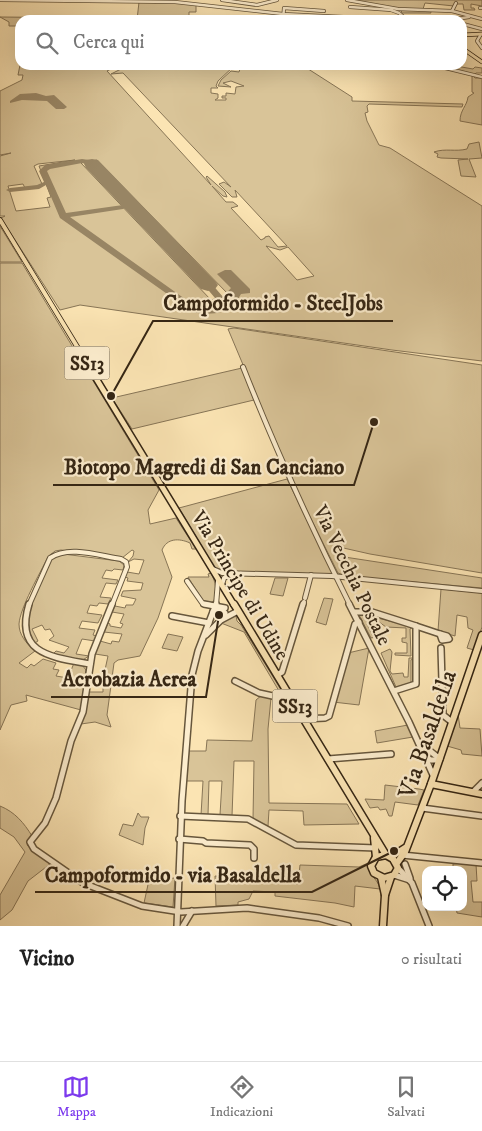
<!DOCTYPE html>
<html lang="it">
<style>
body{margin:0;font-family:"IM FELL DW Pica",serif;background:#f2f2f2;color:#222}
.controls{position:absolute;right:15px;bottom:15px;display:grid;overflow:hidden;border-radius:10px;box-shadow:0 5px 20px #0002}
.controls button{width:45px;height:45px;display:grid;place-items:center;padding:0;border:0;border-bottom:1px solid #e0e0e0;background:#fff;color:#222;font:25px sans-serif}
.list{margin:0;padding:0;list-style:none}
h2{display:flex;justify-content:space-between;align-items:center;height:65px;margin:0;padding:0 20px;font-size:21px}
h2 small{font-size:16px;font-weight:400;color:#767676}
.icon{flex:none;width:28px;height:28px;fill:none;stroke:currentColor;stroke-width:2;stroke-linecap:round;stroke-linejoin:round}
.map{position:relative;flex:none;width:482px;height:926px;overflow:hidden}
.search{position:absolute;background:#fff;box-shadow:0 5px 20px #0002;left:15px;right:15px;top:15px;height:55px;display:flex;align-items:center;gap:12px;box-sizing:border-box;padding:0 18px;border-radius:15px;color:#767676;font-size:19px}
.sheet{height:135px;background:#fff}
nav{display:flex;justify-content:space-around;align-items:center;box-sizing:border-box;height:70px;border-top:1px solid #e0e0e0;background:#fff;font-size:14px;color:#767676}
nav a{display:grid;justify-items:center;gap:2px}
nav .on{color:#7c3aed}
.map>svg:first-child{display:block}
.green{fill:#d9c498;stroke:#877556;fill-rule:evenodd}
.lines{fill:none;stroke-linecap:round;stroke-linejoin:round}
.taxiway{fill:#988564;fill-rule:evenodd}
.runway{fill:#988564;fill-rule:evenodd}
.minor-far2-casing{stroke:#66563c;stroke-width:4}
.minor-far1-casing{stroke:#66563c;stroke-width:6}
.minor-casing{stroke:#66563c;stroke-width:8}
.major-far3-casing{stroke:#352614;stroke-width:4.5}
.major-far2-casing{stroke:#352614;stroke-width:5.5}
.major-far1-casing{stroke:#352614;stroke-width:8}
.major-casing{stroke:#352614;stroke-width:9}
.minor-far2{stroke:#fcedce;stroke-width:2.5}
.minor-far1{stroke:#fcedce;stroke-width:4}
.minor{stroke:#fcedce;stroke-width:5}
.major-far3{stroke:#fbe4b3;stroke-width:3}
.major-far2{stroke:#fbe4b3;stroke-width:4}
.major-far1{stroke:#fbe4b3;stroke-width:5}
.major{stroke:#fbe4b3;stroke-width:6}
.labels{text-anchor:middle;stroke-width:4.5;stroke-linejoin:round;paint-order:stroke}
.shield{fill:#fcedce;stroke:#71624c;stroke-width:1}
.shield-label{font-size:19px;font-weight:bold;fill:#352614}
.street-label{font-size:20px;fill:#352614;stroke:#fcedce}
.near-street-label{font-size:24px;fill:#352614;stroke:#fcedce}
.leader{fill:none;stroke:#352614;stroke-width:2}
.callout-dot{fill:#352614;stroke:#fcedce;stroke-width:2}
.callout-label{font-size:21px;text-anchor:middle;font-weight:bold;fill:#352614;stroke:#fcedce;stroke-width:4.5;stroke-linejoin:round;paint-order:stroke}
</style>
<div class="map">
<svg width="482" height="926" viewBox="0 0 482 926">
<rect width="100%" height="100%" fill="#fbe4b3"/>
<filter id="stains"><feTurbulence type="fractalNoise" baseFrequency=".004" numOctaves="4"/><feColorMatrix values="0 0 0 0 .2 0 0 0 0 .09 0 0 0 0 .02 0 0 0 .5 -.17"/></filter>
<radialGradient id="worn" r=".72"><stop offset=".6" stop-color="#630" stop-opacity="0"/><stop offset="1" stop-color="#630" stop-opacity=".3"/></radialGradient>
<g class="green">
<path d="M349,0H482V6L471,4V8H474L475,10H464L463,4H456L454,6L425,3L423,9H430L431,13H400L403,10Z"/>
<path d="M139,2L194,4L196,6V12H189V20H137Z"/>
<path d="M0,17L105,18L104,20H20V26H9V22Z"/>
<path d="M20,65H116L103,67L111,69L107,71L211,185L206,177L207,176L225,192L227,197L223,196L212,186L226,202H233L238,206L231,208L261,240L265,238V237L269,236L278,247L287,246L235,190L237,197H232L219,184L224,182L231,187L123,73L111,74L121,69L117,65L234,66L218,81L216,86L218,88H211V93L218,94V98L215,100H226V98H222V96H226V93L235,94L236,87L244,86L231,81L223,83L231,87L218,86L221,80L231,71L239,72L240,69H235L239,65H302L352,97V101L463,104L462,107L369,104L367,106L368,112L365,113L367,121L379,145L390,148L482,206V361L392,350L80,305L60,310L1,218L5,216H0V156L11,153L0,155V91L22,80L23,75H18ZM75,160L39,166L51,197L47,198L50,207L16,211L8,186L23,184L25,188L41,186L42,184L34,166L38,164ZM97,160L229,295L211,300L81,163ZM266,246L280,250L288,247L314,276L297,280ZM228,272L247,290L238,292L234,299L235,304C222,311 205,314 191,309L193,306C211,314 226,302 236,288L222,274Z"/>
<path d="M450,65L473,69L475,67L482,68V73H476L473,76L475,78H482V125L460,121C460,110 467,106 468,97L474,93L472,92V75L447,67Z"/>
<path d="M479,142L482,158L469,159L476,177L461,176L458,160L468,159L441,158L437,157L438,154L434,152C445,148 456,152 467,149L469,144Z"/>
<path d="M0,226L22,262H0Z"/>
<path d="M0,263H22L159,490L148,510L150,524L176,518L196,549H192L190,543C179,538 167,538 162,550L172,577L158,618L140,656L118,660L114,663L107,715L111,727L95,722L81,724L86,711L89,692H103V679L108,656L95,654L100,641L111,644L112,641L119,642L122,634L104,632L108,623L110,624V626L121,628L123,624L120,623L124,614L112,612L115,606L125,608L126,605H133L136,599L121,596L123,591L141,590L143,583L127,581L128,578L125,577L127,572L139,574L144,560L134,559L128,562L133,556L134,551L132,550L122,558L61,550L55,551L48,557C40,573 20,608 19,624C19,635 26,643 35,651L19,663L27,668L31,664L34,666L43,659L56,663L53,669L59,670L56,676L68,678L74,663L82,665L86,670L81,710L26,695L27,701L11,705L0,730Z"/>
<path d="M234,328L482,365V573L370,554L339,547L341,552L338,556L482,578V588L346,576L338,573L291,479L228,329Z"/>
<path d="M242,368L254,400L132,429L112,398Z"/>
<path d="M287,479L333,574L229,572L214,567L179,508Z"/>
<path d="M63,554L119,561L124,565L123,570L114,569L112,571L106,570L102,578L118,580L116,584L106,583L100,597L111,598L108,604L99,603L97,606L90,605L87,613L102,615L98,623L82,621L79,628L95,630L93,635L97,636L95,641L82,639L76,654L89,656L81,661L52,655L56,651L64,653L69,647L49,640L54,636L50,629L45,630L42,625L32,629L38,641L33,644L25,631V618L52,558Z"/>
<path d="M211,573C216,583 217,590 214,601L210,603L204,602L188,577H209L208,574Z"/>
<path d="M275,578H288L283,596L270,594Z"/>
<path d="M441,589L482,593V627L474,650L467,648L473,630L468,628L467,617L457,615L455,636L438,631Z"/>
<path d="M324,598L333,599L326,625L316,622Z"/>
<path d="M358,613L413,627L410,629L411,656L395,655V653H407V643L402,642V638H406V628L386,627L379,622L367,624L373,636L382,634L383,636L371,638Z"/>
<path d="M230,616H236L237,621L241,625L285,696H282L244,632L221,623Z"/>
<path d="M168,634L183,637L177,651L162,648Z"/>
<path d="M369,648L359,705L333,702L348,653Z"/>
<path d="M390,649L392,652L390,671L392,674L403,673L404,677H408L409,658H414L411,660V682L414,683L411,685L410,683L396,687L381,653Z"/>
<path d="M262,695L271,698L268,729L269,803L347,804L359,824L304,825L303,811L269,810L268,826L253,819L254,761H234L232,816L220,815L222,781H209L208,815H201L203,781H186L189,751H206L207,740L252,741L256,700Z"/>
<path d="M458,714L460,728L480,729L482,756L462,754L461,750L447,746Z"/>
<path d="M408,725L413,737L377,743L375,731Z"/>
<path d="M385,785L419,789L424,790L418,805L395,802L392,816H389L386,809L380,810L378,807L370,808L365,799L384,800Z"/>
<path d="M0,806C15,812 24,823 32,836L27,845L50,864L28,881L12,910L0,920V895L25,852L14,837L0,828Z"/>
<path d="M138,813L141,817H149L145,828L143,845L119,835L123,824L133,826Z"/>
<path d="M368,863C367,875 378,878 380,889L355,886L354,907L335,903L275,896V892L253,891L249,899L238,902V905L216,906L215,876L298,884L300,865L359,867Z"/>
<path d="M462,863L476,864L477,881H471L473,902H482V917L457,913L456,907H463V870H453V864Z"/>
<path d="M175,878L173,907L144,903L149,880Z"/>
</g>
<g class="lines">
<g class="taxiway">
<path d="M20,94L36,93L46,96L54,95L67,107L64,109H56L47,101L22,100L10,103V101Z"/>
<path d="M82,159L89,160L96,164L92,166L82,163L50,169L47,171L66,213L123,205L127,207L123,209L70,217L192,304L209,305V302L215,298L204,285L208,283H211L223,297L231,288L217,274L225,270H231L250,289V293L241,294L238,299V306C222,314 206,316 188,311L187,308L60,218L46,185L39,189L10,192L6,190L10,188L37,185L44,182L39,171L45,165ZM230,300L231,303L221,307Z"/>
</g>
<path class="runway" d="M92,159L98,160L215,281L218,285L215,289L208,291L201,289L86,168L84,164L86,160Z"/>
<g class="minor-far2-casing">
<g id="minor-far2">
<path d="M0,0L175,2L283,14L404,20"/>
<path d="M222,0L257,5L277,0"/>
<path d="M347,0L398,9L452,11L482,19"/>
<path d="M350,7L392,10"/>
<path d="M480,8H482"/>
<path d="M391,10L399,13L407,20"/>
<path d="M452,11L456,3"/>
<path d="M283,20L284,8L324,11"/>
<path d="M416,20H423"/>
<path d="M450,20L469,17"/>
<path d="M463,24L482,29"/>
<path d="M481,34L477,41L482,48"/>
<path d="M421,65H433L482,77"/>
</g>
</g>
<g class="minor-far1-casing">
<g id="minor-far1">
<path d="M243,367C275,448 311,527 350,605"/>
<path d="M213,569L222,573L332,576L482,591"/>
<path d="M187,581L203,604L211,605"/>
<path d="M222,585L224,578L230,575"/>
<path d="M305,598L311,575"/>
<path d="M29,605L50,558C69,545 100,556 121,559L126,562L127,567L112,605"/>
<path d="M216,605L218,581"/>
<path d="M303,605L304,602"/>
</g>
</g>
<g class="minor-casing">
<g id="minor">
<path d="M29,604C14,654 51,657 90,664"/>
<path d="M112,604L92,654L83,712L71,741L56,798L45,823L30,842L34,849L83,883L142,906L181,912L247,908L319,918L348,926"/>
<path d="M204,604L225,608"/>
<path d="M349,604L409,722L433,775"/>
<path d="M213,612L222,610L225,613V617"/>
<path d="M354,612H372L416,626V684L394,691"/>
<path d="M172,616L209,623"/>
<path d="M416,626L440,634"/>
<path d="M440,634L447,636L449,639L442,640Z"/>
<path d="M206,635L221,620L238,611"/>
<path d="M441,648L443,715L452,722"/>
<path d="M277,675L282,672L303,604"/>
<path d="M235,681L259,693L291,700"/>
<path d="M303,719L325,718L329,716L355,624L359,622"/>
<path d="M420,743L440,759"/>
<path d="M425,757L431,760H439"/>
<path d="M328,759L391,754"/>
<path d="M473,792L482,783"/>
<path d="M422,808L482,816"/>
<path d="M180,816L248,819L296,845L376,848"/>
<path d="M179,839L203,841L206,843L250,845L254,849V858"/>
<path d="M402,855L482,863"/>
<path d="M405,864L410,878"/>
<path d="M398,868L412,883L429,926"/>
<path d="M394,875L410,880"/>
<path d="M177,926L182,801L192,675L198,651L216,604"/>
<path d="M183,926L192,911"/>
</g>
</g>
<g class="major-far3-casing">
<g id="major-far3">
<path d="M462,35L482,34"/>
<path d="M462,48L482,62"/>
</g>
</g>
<g class="major-far2-casing">
<path id="major-far2" d="M0,220L81,353"/>
</g>
<g class="major-far1-casing">
<path id="major-far1" d="M80,352L234,605"/>
</g>
<g class="major-casing">
<g id="major">
<path d="M234,604L386,855"/>
<path d="M431,784L482,794"/>
<path d="M374,838L376,857"/>
<path d="M386,855L393,859L398,868L394,875L384,878L374,873L371,866L376,857Z"/>
<path d="M391,857L405,848"/>
<path d="M397,863L405,852L431,784L482,635"/>
<path d="M381,877L385,895"/>
<path d="M383,926L385,895L391,877"/>
</g>
</g>
<use href="#minor-far2" class="minor-far2"/>
<use href="#minor-far1" class="minor-far1"/>
<use href="#minor" class="minor"/>
<use href="#major-far3" class="major-far3"/>
<use href="#major-far2" class="major-far2"/>
<use href="#major-far1" class="major-far1"/>
<use href="#major" class="major"/>
</g>
<g class="labels">
<g class="shield">
<rect x="64.5" y="346.5" width="45" height="33" rx="4"/>
<rect x="272.5" y="689.5" width="45" height="33" rx="4"/>
</g>
<g class="shield-label">
<text x="87" y="370">SS13</text>
<text x="295" y="713">SS13</text>
</g>
<g class="street-label">
<text transform="translate(353 575) rotate(64)" y="7">Via Vecchia Postale</text>
<text transform="translate(241 585) rotate(59)" y="7">Via Principe di Udine</text>
</g>
<g class="near-street-label">
<text transform="translate(427 734) rotate(-71)" y="8">Via Basaldella</text>
</g>
</g>
<path class="leader" d="M111 396L153 321H393M374 422L354 485H53M219 615L206 697H51M394 851L312 892H35"/>
<g class="callout-dot">
<circle cx="111" cy="396" r="5"/>
<circle cx="374" cy="422" r="5"/>
<circle cx="219" cy="615" r="5"/>
<circle cx="394" cy="851" r="5"/>
</g>
<g class="callout-label">
<text x="273" y="310">Campoformido - SteelJobs</text>
<text x="204" y="474">Biotopo Magredi di San Canciano</text>
<text x="129" y="686">Acrobazia Aerea</text>
<text x="173" y="882">Campoformido - via Basaldella</text>
</g>
<rect width="100%" height="100%" filter="url(#stains)"/>
<rect width="100%" height="100%" fill="url(#worn)"/>
</svg>
<div class="controls">
<button><svg class="icon" aria-label="locate" viewBox="0 0 24 24"><circle cx="12" cy="12" r="6"/><path d="M12 2v4M12 18v4M2 12h4M18 12h4"/></svg></button>
</div>
<div class="search"><svg class="icon" aria-label="search" viewBox="0 0 24 24"><circle cx="10" cy="10" r="6"/><path d="M15 15l6 6"/></svg>Cerca qui</div>
</div>
<section class="sheet">
<h2>Vicino<small>0 risultati</small></h2>
<ul class="list">
</ul>
</section>
<nav>
<a class="on"><svg class="icon" aria-label="map" viewBox="0 0 24 24"><path d="M3 6l6-2 6 2 6-2v14l-6 2-6-2-6 2zM9 4v14M15 6v14"/></svg>Mappa</a>
<a><svg class="icon" aria-label="directions" viewBox="0 0 24 24"><path d="M12 3l9 9-9 9-9-9zM9 14v-3h6M13 9l2 2-2 2"/></svg>Indicazioni</a>
<a><svg class="icon" aria-label="saved" viewBox="0 0 24 24"><path d="M7 4h10v16l-5-4-5 4z"/></svg>Salvati</a>
</nav>
